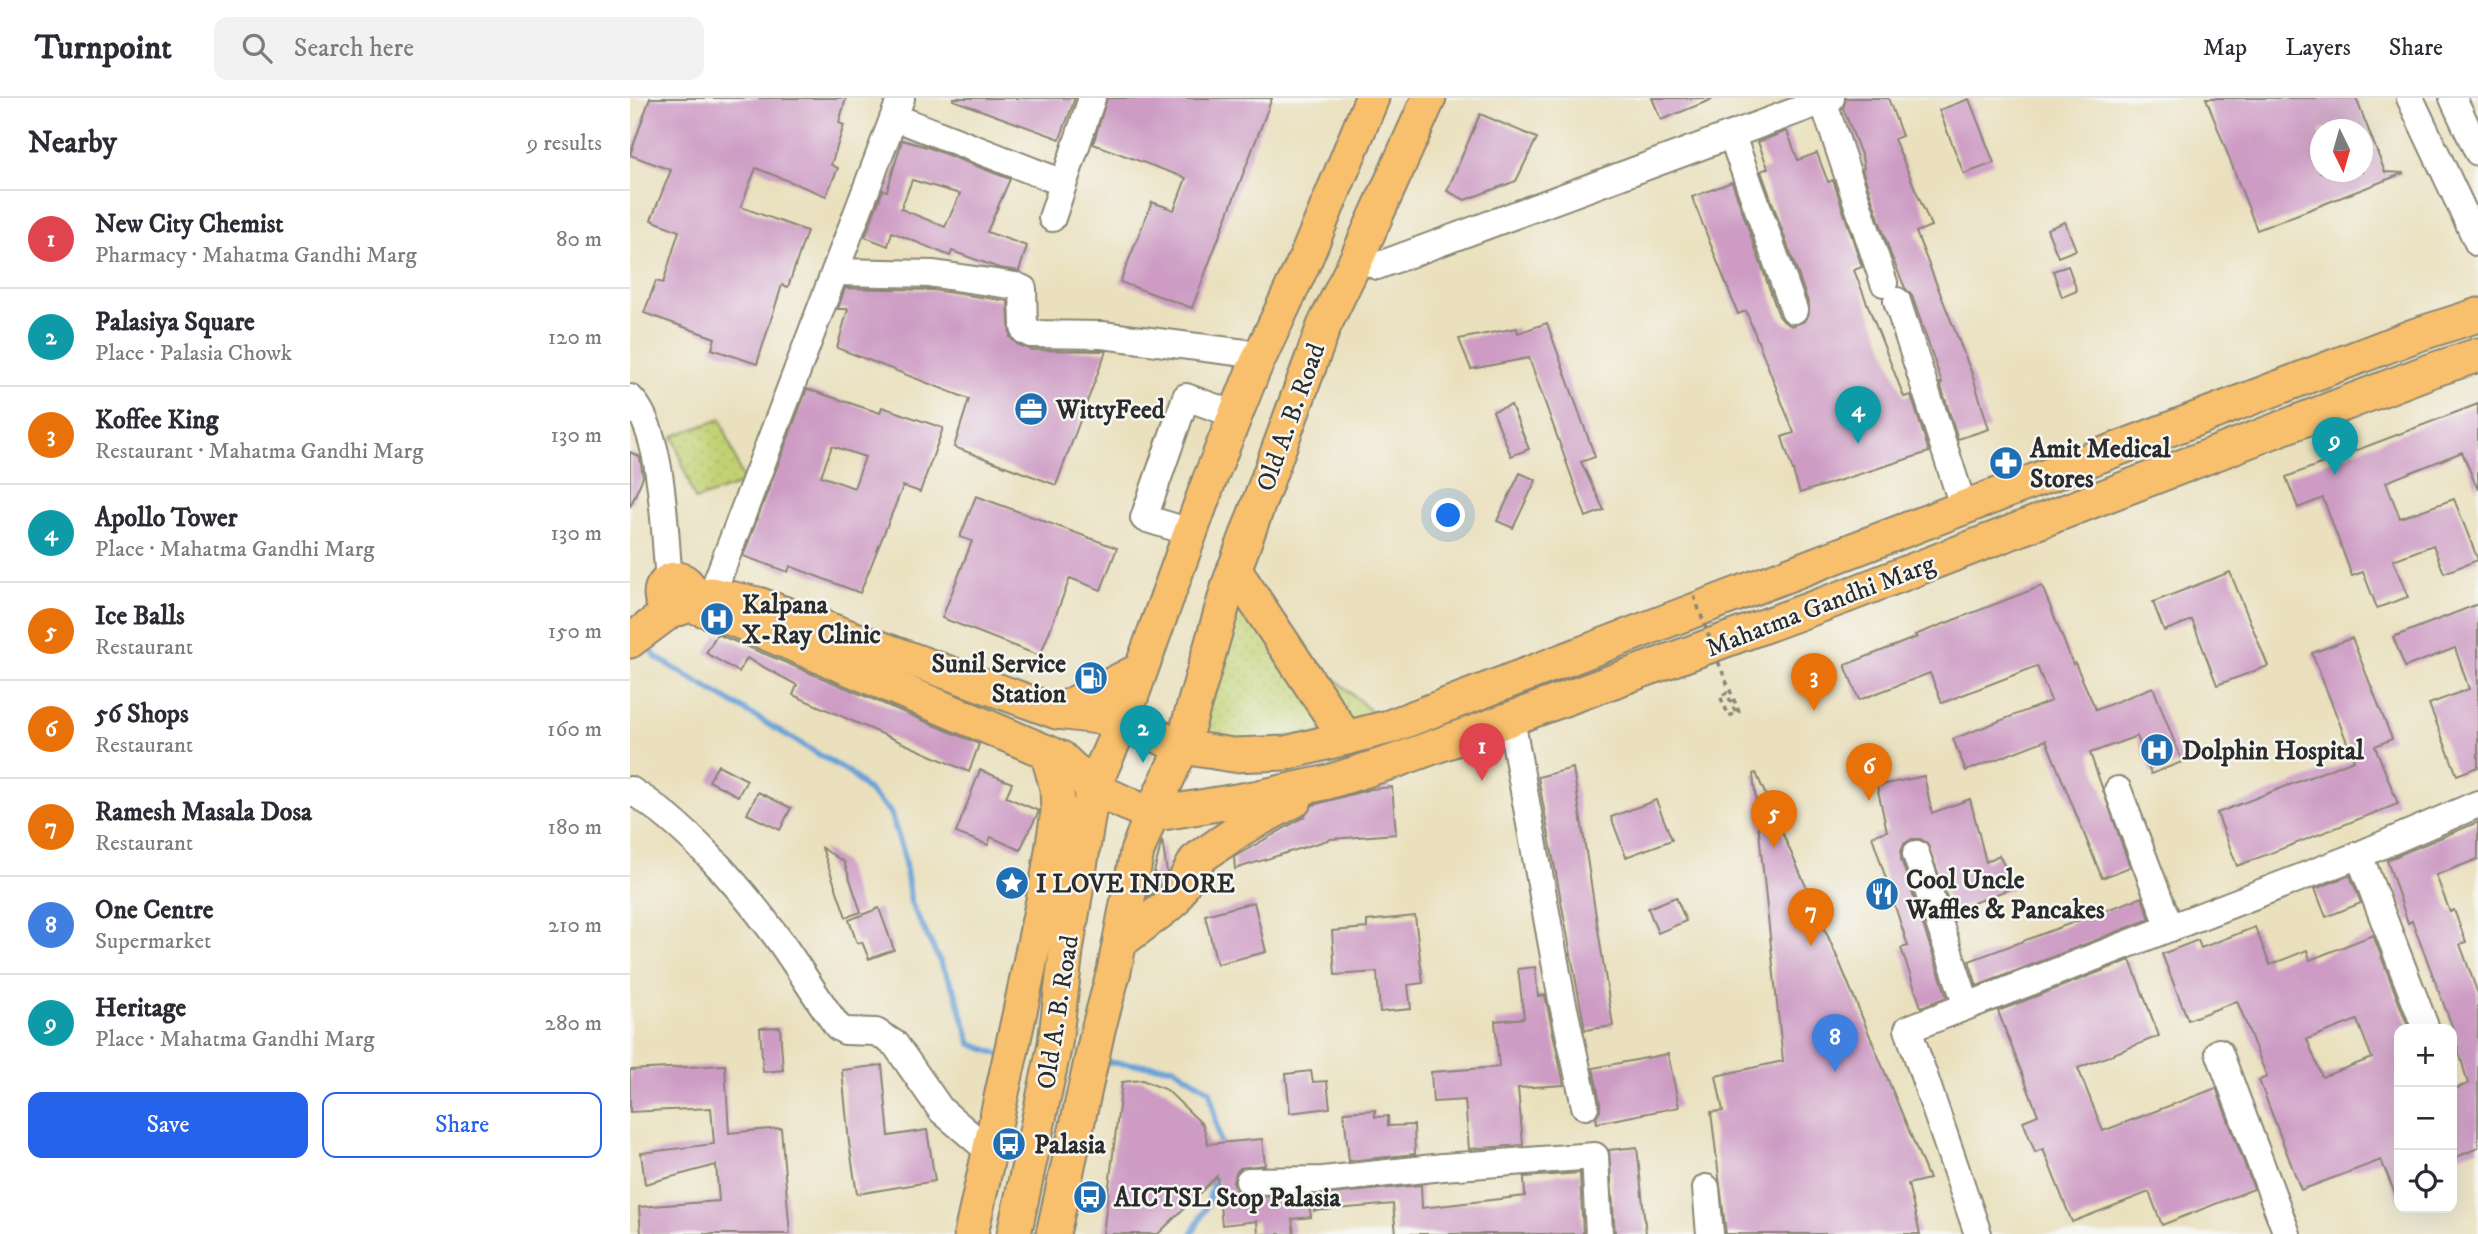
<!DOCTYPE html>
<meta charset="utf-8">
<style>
body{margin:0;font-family:"IM FELL DW Pica",serif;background:#f2f2f3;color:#2b2b33}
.controls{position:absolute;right:21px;bottom:21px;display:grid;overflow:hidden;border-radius:14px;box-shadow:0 7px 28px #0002}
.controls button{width:63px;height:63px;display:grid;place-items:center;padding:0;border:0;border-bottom:2px solid #e1e1e2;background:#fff;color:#2b2b33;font:35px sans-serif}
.compass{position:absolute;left:1680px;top:21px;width:63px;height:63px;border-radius:50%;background:#fff;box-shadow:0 7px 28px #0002;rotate:175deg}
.you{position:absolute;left:819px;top:418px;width:24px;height:24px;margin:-18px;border:5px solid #fff;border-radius:50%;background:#1a73e8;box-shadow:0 0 0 10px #1a73e833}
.badge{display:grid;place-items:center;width:46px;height:46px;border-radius:50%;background:#2563eb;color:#fff;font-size:23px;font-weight:700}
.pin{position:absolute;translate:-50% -58px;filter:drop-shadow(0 2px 4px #0008)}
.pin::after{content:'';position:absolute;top:37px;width:24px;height:21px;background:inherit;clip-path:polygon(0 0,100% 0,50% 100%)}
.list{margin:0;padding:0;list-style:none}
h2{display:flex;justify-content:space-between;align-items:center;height:91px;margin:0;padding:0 28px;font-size:30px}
h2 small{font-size:23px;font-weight:400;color:#7c7c81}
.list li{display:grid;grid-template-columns:46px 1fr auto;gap:21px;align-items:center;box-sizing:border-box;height:98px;padding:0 28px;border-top:2px solid #e1e1e2}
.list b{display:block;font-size:26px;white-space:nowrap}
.list p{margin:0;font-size:23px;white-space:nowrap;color:#7c7c81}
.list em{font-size:23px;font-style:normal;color:#7c7c81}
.actions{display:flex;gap:14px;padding:21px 28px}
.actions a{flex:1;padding:16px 0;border:2px solid #2563eb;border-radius:14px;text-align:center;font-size:24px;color:#2563eb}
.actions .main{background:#2563eb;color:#fff}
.icon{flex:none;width:38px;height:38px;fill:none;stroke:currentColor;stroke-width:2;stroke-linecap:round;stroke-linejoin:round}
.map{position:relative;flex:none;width:1848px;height:1136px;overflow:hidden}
header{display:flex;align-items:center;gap:42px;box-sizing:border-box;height:98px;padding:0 35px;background:#fff;border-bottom:2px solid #e1e1e2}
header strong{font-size:33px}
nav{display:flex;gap:38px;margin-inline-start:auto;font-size:24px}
.search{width:490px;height:63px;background:#f2f2f3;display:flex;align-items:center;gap:18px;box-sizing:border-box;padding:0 24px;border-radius:14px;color:#7c7c81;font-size:26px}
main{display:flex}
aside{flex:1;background:#fff}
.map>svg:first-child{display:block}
.park{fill:url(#park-dots);stroke:#767e4f;stroke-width:2}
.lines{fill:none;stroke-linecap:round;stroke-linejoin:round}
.stream{stroke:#68a1d7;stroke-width:6}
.building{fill:#cd9bc4;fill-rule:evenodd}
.minor-casing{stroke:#8a8674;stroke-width:30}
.major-casing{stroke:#8a8674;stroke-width:37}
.path{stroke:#8a8674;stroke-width:3.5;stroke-dasharray:5 5;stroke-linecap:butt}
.minor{stroke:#fff;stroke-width:26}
.major{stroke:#f8bf6c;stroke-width:33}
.path-bridge{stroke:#8a8674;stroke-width:3.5;stroke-dasharray:5 5;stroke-linecap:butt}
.labels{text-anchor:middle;stroke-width:5;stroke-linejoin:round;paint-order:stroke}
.poi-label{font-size:26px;font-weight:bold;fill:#2b2b2b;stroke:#f6f6f2;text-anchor:start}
.street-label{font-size:26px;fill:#2b2b2b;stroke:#f6f6f2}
</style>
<header>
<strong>Turnpoint</strong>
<div class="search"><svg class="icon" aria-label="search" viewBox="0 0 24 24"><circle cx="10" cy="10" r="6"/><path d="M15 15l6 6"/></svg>Search here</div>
<nav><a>Map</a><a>Layers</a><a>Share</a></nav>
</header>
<main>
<aside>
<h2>Nearby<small>9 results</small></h2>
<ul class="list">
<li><span class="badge" style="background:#e0444e">1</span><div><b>New City Chemist</b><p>Pharmacy · Mahatma Gandhi Marg</p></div><em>80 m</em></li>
<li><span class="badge" style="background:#0f9aa8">2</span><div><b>Palasiya Square</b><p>Place · Palasia Chowk</p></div><em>120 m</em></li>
<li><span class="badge" style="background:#e8710a">3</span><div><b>Koffee King</b><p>Restaurant · Mahatma Gandhi Marg</p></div><em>130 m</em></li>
<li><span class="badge" style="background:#0f9aa8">4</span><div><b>Apollo Tower</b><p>Place · Mahatma Gandhi Marg</p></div><em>130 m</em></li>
<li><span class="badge" style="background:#e8710a">5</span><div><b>Ice Balls</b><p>Restaurant</p></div><em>150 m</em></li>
<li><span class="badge" style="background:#e8710a">6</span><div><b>56 Shops</b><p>Restaurant</p></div><em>160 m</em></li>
<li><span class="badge" style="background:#e8710a">7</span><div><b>Ramesh Masala Dosa</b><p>Restaurant</p></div><em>180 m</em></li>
<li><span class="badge" style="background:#3f7fe0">8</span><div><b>One Centre</b><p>Supermarket</p></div><em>210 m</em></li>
<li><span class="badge" style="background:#0f9aa8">9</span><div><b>Heritage</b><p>Place · Mahatma Gandhi Marg</p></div><em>280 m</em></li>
</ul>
<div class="actions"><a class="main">Save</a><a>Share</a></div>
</aside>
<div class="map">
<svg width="1848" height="1136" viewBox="0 0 1848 1136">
<defs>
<pattern id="park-dots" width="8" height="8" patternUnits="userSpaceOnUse" patternTransform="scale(1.75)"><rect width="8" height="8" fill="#c2d173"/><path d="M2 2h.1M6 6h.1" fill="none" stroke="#a7b464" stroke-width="1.8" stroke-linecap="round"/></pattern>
</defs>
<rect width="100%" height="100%" fill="#f6f6f2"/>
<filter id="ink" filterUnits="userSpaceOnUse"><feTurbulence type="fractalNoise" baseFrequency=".0143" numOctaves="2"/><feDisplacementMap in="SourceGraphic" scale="14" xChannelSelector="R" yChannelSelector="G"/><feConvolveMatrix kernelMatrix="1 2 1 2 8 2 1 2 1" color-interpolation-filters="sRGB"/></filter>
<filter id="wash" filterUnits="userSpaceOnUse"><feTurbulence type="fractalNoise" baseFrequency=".00686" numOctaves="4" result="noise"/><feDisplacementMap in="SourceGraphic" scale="28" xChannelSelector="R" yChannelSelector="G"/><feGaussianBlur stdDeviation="1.57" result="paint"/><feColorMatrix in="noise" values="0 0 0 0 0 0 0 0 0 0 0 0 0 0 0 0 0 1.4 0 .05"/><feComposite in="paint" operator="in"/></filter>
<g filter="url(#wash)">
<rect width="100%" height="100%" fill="#eae0bd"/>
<g class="park">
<path d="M91,321L114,385L65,402L43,338Z"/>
<path d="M599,486L759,629L552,650Z"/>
</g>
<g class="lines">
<g class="stream">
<path d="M15,545L27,560L220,675L260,714L273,753L281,805L326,896L341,946L369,956"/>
<path d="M471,964L543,969L580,993L591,1050"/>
<path d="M562,1136L578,1105L586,1074"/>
</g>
</g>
<g id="blocks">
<g class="building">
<path d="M20,0H216L209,25L214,27L201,67L208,70L196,98L126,70L111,109L177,133L158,189L152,187L127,266L82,251L85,240L14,215L26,183L33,185L49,133L21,122L41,72L0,57Z"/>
<path d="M323,0H445L430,41L323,2Z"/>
<path d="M477,0H642L562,210L490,184L522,104L544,112L556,80L463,46Z"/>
<path d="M1022,0H1083V1L1031,22Z"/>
<path d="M1216,0H1258L1272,38L1264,41L1301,128L1286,134L1342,276L1359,331L1328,341L1310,285H1312L1282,198L1275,190L1261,157L1232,71L1234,70L1232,59L1213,10Z"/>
<path d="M1576,0H1726L1755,74L1774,75L1627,132ZM1690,32H1732V74H1690Z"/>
<path d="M1339,1L1364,65L1334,76L1309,12Z"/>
<path d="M850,16L907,40L886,83L835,102L817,93Z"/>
<path d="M1157,33L1168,62L1187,55L1198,84L1203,82L1232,169L1224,172L1274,299L1281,297L1299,354L1170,395L1152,339L1164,335L1116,213L1108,216L1062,99L1102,84L1149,218L1154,224L1162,228L1175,223L1179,215V207L1131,73L1138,70L1128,44Z"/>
<path d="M272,42L297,49L380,81L357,134L397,148L389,173L369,170L322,153L320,158L262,134L258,148L235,139L253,92L257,93ZM282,82L330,96L315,129L271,111Z"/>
<path d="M1435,124L1446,152L1428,159L1417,131Z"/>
<path d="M1438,168L1447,193L1432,199L1423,173Z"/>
<path d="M215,190L303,192L378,203L380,239L388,247L401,252L476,253L426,387L324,349L339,301L207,250L218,211H208Z"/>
<path d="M917,225L965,359L951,364L974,412L956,419L899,260L841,271L829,241L887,230L888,235Z"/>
<path d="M177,291L250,315L252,309L313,330L290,394L273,388L230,495L160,468L158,474L113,458ZM202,348L235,359L224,390L191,378Z"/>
<path d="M1848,306V392L1832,354L1756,384L1770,420L1824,401L1848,462L1814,475L1803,447L1763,462L1778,499L1747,510L1733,474L1722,478L1693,400L1668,410L1656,379Z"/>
<path d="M881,307L899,351L881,358L863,313Z"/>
<path d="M0,354L10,359L13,379L0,409Z"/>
<path d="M890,375L906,382L883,430L867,423Z"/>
<path d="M346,398L487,450L471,492L440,480L410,558L312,520L342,443L330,439Z"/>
<path d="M1600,474L1638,568L1587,587L1562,522L1534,533L1523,504Z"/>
<path d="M1412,488L1443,566L1445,565L1466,612L1523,589L1552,664L1521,676L1507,638L1460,655L1500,769L1472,780L1416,642L1336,673L1323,641L1421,603L1407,568L1312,605L1300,575L1229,602L1215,567L1287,539L1285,537Z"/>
<path d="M1848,506V669L1827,677L1799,606L1839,591L1825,550L1775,569L1763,539Z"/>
<path d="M87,536L349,646L339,674L163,597L167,587L117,560L109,574L76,555Z"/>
<path d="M1722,540L1762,641L1745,648L1768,706L1607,768L1587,715L1724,662L1682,555Z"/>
<path d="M88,667L117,682L108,698L79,683Z"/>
<path d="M943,670L983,928L955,932L908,679Z"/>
<path d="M350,672L382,685L376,699L409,713L390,752L361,739L358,747L326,735Z"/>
<path d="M1126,675L1211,868L1299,1081L1278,1086L1290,1136H1096L1081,1014L1093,1013L1086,978L1153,963L1123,676Z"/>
<path d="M1294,678L1302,715L1340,701L1356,764L1369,757L1385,789L1322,813L1297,745L1290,741H1282L1274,746L1271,754V761L1317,899L1291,909L1271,850L1278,848L1242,738L1257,733L1247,688Z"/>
<path d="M762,689L766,736L701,741L605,771L604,759L674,719L683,707L741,691Z"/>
<path d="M128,694L161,710L150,732L117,716Z"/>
<path d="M1026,702L1042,742L996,759L981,719Z"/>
<path d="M1848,724V761L1806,777L1820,814L1824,812L1836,844L1830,846L1848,896V1050L1822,1061V992L1838,986L1822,928L1808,891L1782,823L1778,825L1757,762Z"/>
<path d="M532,742L537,774L528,791L518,799Z"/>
<path d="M192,750L214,764L231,814L216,819Z"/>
<path d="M1720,777L1731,805L1696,819L1685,791Z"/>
<path d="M1046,799L1056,823L1028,835L1018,810Z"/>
<path d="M1512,799L1520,821L1347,888L1339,863Z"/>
<path d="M624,804L636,854L587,866L575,817Z"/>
<path d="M249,810L264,852L239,861L232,844L227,845L219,822Z"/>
<path d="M785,818L793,885L778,887L781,911L750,914L747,874L705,877L702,833L737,830V823Z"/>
<path d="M1625,829L1640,867L1677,852L1680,862L1743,837L1779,931H1769V1105L1751,1062L1671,1092L1629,982L1637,979L1607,903L1558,922L1532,856L1568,842L1571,850ZM1727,922L1742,960L1692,979L1677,941Z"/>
<path d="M1500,862L1529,938L1448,970L1473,1033L1586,990L1624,1091L1532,1127L1519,1094L1442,1124L1413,1051L1405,1054L1393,1023L1408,1017L1368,913Z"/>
<path d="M905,869L908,898L915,897L934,987L888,990L893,1047L839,1051L835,1002L803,1004L801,974L869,969L865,923L894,920L888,871Z"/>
<path d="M150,929L153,972L133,974L130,930Z"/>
<path d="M1038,956L1049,1009L967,1025L966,1019L970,1013V1005L963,970Z"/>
<path d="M95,967L99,1035L151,1030L160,1136H11L9,1109L89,1103L86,1067L15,1086L11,1055L84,1046L81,1010L0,1014V972Z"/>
<path d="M252,967L259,1038L297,1032L305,1083L227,1096L219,1045L212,972Z"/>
<path d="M681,973L683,984L697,983L700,1010L660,1015L656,976Z"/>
<path d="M512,982L537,992L573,1027L578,1046L632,1041L635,1067L610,1070L606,1075L603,1083L606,1092L612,1097L619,1099L650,1098V1101L678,1098L681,1119L662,1121L664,1136H628L627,1123L592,1127L587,1078L528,1136H473L492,984Z"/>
<path d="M745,1012V1019L758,1018V1028L784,1027L785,1056L719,1063L714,1014Z"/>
<path d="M1007,1049L1016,1136H985L979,1052Z"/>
<path d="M950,1075L953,1136H766L763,1106L684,1113L682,1098L791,1087L792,1110L895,1098L894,1079Z"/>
</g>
</g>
</g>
<g filter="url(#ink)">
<use href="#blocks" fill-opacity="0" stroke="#8a8674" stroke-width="2"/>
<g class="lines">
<g class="minor-casing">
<g id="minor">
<path d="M1780,0L1848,145"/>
<path d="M1823,0L1848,54"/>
<path d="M1193,3L1254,185"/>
<path d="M264,19L433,85"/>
<path d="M1102,38L1164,212"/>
<path d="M422,120L462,0"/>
<path d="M727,160L747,168L1201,0"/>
<path d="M205,174L304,176L386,188L393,191L394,229L395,233L401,236L472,237L631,257"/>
<path d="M1267,203L1334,411"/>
<path d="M0,300C34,332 34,435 39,482"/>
<path d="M560,434L514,420L556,299L606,317"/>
<path d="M82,496L271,0"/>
<path d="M881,621L931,897L955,1008"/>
<path d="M0,692C53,724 107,785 144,835C167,866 185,898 208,929L215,933L246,934L265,946L311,1012L359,1053"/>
<path d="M1488,692L1540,830"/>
<path d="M1286,756L1337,908"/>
<path d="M1729,757L1796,931"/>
<path d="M1589,954L1657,1136"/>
<path d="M619,1083L693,1082L813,1069L965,1058L969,1136"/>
<path d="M1076,1090L1080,1136"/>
<path d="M1348,1136L1278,931L1729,757L1848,706"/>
</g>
</g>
<g class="major-casing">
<g id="major">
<path d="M799,0L727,160L694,228L599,486L552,649L603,657L656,655L759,629L1786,237L1848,217"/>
<path d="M604,471L716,640"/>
<circle cx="46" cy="496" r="15"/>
<path d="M80,496L128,506L427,614L493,622L579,383L623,273L675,162L742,0"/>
<path d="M57,506L105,522L431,660L463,690L521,717L552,649L493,622L463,690L436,853L425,946L384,1136"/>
<path d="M0,543L43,511"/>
<path d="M427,614L510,572"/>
<path d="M490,844L543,804L566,762L611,731L665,702"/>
<path d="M341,1136L389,918L418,778L428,714L427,690L417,654"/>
<path d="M423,1136L468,932L484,873L507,754L521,717L624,700L698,684L768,662L1216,498L1797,274L1848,257"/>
</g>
</g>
<path class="path" d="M1092,573L1109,614L1099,618L1090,598L1097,595L1107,618"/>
<use href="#minor" class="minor"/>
<use href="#major" class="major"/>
<path class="path-bridge" d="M1064,498L1091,571"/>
</g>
</g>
<defs>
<g id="office-disc" transform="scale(1.75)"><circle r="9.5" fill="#1f6fb2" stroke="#f6f6f2"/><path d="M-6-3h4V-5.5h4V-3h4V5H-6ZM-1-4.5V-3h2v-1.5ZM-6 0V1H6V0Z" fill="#fff"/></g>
<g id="pharmacy-disc" transform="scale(1.75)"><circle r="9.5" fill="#1f6fb2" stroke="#f6f6f2"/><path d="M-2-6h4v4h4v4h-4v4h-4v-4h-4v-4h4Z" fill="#fff"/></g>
<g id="hospital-disc" transform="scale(1.75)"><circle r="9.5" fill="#1f6fb2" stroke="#f6f6f2"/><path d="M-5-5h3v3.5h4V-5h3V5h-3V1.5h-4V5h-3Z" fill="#fff"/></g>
<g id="fuel-disc" transform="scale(1.75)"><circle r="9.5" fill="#1f6fb2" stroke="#f6f6f2"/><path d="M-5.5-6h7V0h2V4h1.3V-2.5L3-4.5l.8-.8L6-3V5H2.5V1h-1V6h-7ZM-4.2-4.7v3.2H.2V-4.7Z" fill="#fff"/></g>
<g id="sight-disc" transform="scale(1.75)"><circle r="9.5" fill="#1f6fb2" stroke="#f6f6f2"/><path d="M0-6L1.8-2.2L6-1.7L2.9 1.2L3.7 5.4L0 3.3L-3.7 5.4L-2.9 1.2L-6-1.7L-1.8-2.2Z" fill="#fff"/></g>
<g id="restaurant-disc" transform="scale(1.75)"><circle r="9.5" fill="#1f6fb2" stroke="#f6f6f2"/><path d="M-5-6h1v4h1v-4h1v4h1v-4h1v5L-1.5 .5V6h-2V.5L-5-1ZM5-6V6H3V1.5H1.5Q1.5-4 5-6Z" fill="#fff"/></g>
<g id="bus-disc" transform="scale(1.75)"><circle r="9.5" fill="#1f6fb2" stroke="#f6f6f2"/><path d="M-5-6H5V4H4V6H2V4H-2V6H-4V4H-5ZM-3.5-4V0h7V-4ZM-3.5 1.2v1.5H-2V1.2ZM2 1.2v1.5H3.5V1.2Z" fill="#fff"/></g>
</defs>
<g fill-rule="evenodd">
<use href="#office-disc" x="401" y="311"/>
<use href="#pharmacy-disc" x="1376" y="365"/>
<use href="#hospital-disc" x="87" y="521"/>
<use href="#fuel-disc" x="461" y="580"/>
<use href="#hospital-disc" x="1527" y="652"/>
<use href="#sight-disc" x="382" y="785"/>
<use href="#restaurant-disc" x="1252" y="796"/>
<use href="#bus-disc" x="379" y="1046"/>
<use href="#bus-disc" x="460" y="1099"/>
</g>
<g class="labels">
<g class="poi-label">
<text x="426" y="320">WittyFeed</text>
<text x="1400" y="359">Amit Medical<tspan x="1400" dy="30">Stores</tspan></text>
<text x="112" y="515">Kalpana<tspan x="112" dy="30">X-Ray Clinic</tspan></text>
<text x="436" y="574" text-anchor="end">Sunil Service<tspan x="436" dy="30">Station</tspan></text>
<text x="1552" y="661">Dolphin Hospital</text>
<text x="1276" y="790">Cool Uncle<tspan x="1276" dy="30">Waffles &amp; Pancakes</tspan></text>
<text x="406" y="794">I LOVE INDORE</text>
<text x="404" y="1055">Palasia</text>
<text x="484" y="1108">AICTSL Stop Palasia</text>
</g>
<g class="street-label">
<text transform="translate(660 319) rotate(-70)" y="9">Old A. B. Road</text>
<text transform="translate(1190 507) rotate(-21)" y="9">Mahatma Gandhi Marg</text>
<text transform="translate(427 914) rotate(-81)" y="9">Old A. B. Road</text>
</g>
</g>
</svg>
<div class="controls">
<button>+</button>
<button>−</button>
<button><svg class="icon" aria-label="locate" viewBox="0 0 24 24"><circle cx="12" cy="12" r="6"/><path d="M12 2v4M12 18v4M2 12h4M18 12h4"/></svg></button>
</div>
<svg class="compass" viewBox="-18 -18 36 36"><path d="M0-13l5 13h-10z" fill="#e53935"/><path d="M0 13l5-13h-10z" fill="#7c7c81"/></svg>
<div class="you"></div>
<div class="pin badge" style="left:852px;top:683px;background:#e0444e">1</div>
<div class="pin badge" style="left:513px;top:665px;background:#0f9aa8">2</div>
<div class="pin badge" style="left:1184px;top:613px;background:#e8710a">3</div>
<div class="pin badge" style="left:1228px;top:346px;background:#0f9aa8">4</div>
<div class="pin badge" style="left:1144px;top:750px;background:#e8710a">5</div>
<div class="pin badge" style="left:1239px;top:703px;background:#e8710a">6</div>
<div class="pin badge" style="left:1181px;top:848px;background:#e8710a">7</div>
<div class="pin badge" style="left:1205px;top:974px;background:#3f7fe0">8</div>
<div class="pin badge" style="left:1705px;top:377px;background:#0f9aa8">9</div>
</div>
</main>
